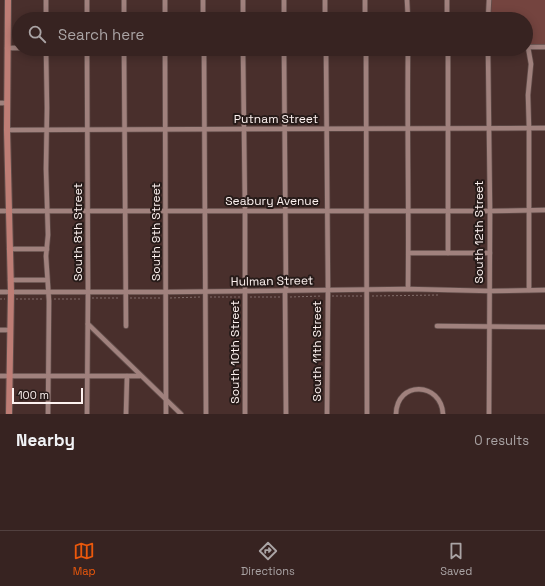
<!DOCTYPE html>
<style>
body{margin:0;font-family:"Space Grotesk",sans-serif;background:#422f2e;color:#f1f3f6}
.scale{position:absolute;left:12px;bottom:10px;width:71px;box-sizing:border-box;padding-left:4px;border:2px solid #fdf2f0;border-top:0;font-size:11px;line-height:14px;white-space:nowrap;color:#fdf2f0;-webkit-text-stroke:3px #271b19;paint-order:stroke}
.list{margin:0;padding:0;list-style:none}
h2{display:flex;justify-content:space-between;align-items:center;height:52px;margin:0;padding:0 16px;font-size:17px}
h2 small{font-size:13px;font-weight:400;color:#aaa4a5}
.icon{flex:none;width:22px;height:22px;fill:none;stroke:currentColor;stroke-width:2;stroke-linecap:round;stroke-linejoin:round}
.map{position:relative;flex:none;width:545px;height:414px;overflow:hidden}
.search{position:absolute;background:#372321;box-shadow:0 2px 10px #0003;left:12px;right:12px;top:12px;height:44px;display:flex;align-items:center;gap:10px;box-sizing:border-box;padding:0 14px;border-radius:22px;color:#aaa4a5;font-size:15px}
.sheet{height:116px;background:#372321}
nav{display:flex;justify-content:space-around;align-items:center;box-sizing:border-box;height:56px;border-top:1px solid #51403f;background:#372321;font-size:11px;color:#aaa4a5}
nav a{display:grid;justify-items:center;gap:2px}
nav .on{color:#ea580c}
.map>svg:first-child{display:block}
.green{fill:#74443f}
.lines{fill:none;stroke-linecap:round;stroke-linejoin:round}
.minor-casing{stroke:#604c49;stroke-width:6}
.major-casing{stroke:#604c49;stroke-width:8}
.path{stroke:#826d6a;stroke-width:1;stroke-dasharray:2 2;stroke-linecap:butt}
.minor{stroke:#a0817d;stroke-width:4.5}
.major{stroke:#be7d75;stroke-width:6}
.labels{text-anchor:middle;stroke-width:4;stroke-linejoin:round;paint-order:stroke}
.street-label{font-size:12px;fill:#fdf2f0;stroke:#271b19}
</style>
<div class="map">
<svg width="545" height="414" viewBox="0 0 545 414">
<rect width="100%" height="100%" fill="#492f2c"/>
<path class="green" d="M491,0H545V46L529,45L528,42L529,39H526V19H491Z"/>
<g class="lines">
<g class="minor-casing">
<g id="minor">
<path d="M124,0V19"/>
<path d="M165,0V19"/>
<path d="M203,0V19"/>
<path d="M243,0V19"/>
<path d="M284,0V19"/>
<path d="M325,0V19"/>
<path d="M365,0V19"/>
<path d="M407,0L408,19"/>
<path d="M447,0V19"/>
<path d="M46,19V0"/>
<path d="M87,19V0"/>
<path d="M488,19L489,0"/>
<path d="M526,47H545"/>
<path d="M528,47L531,64L528,95L529,128V290"/>
<path d="M7,48H19"/>
<path d="M46,49L47,108L46,169L48,235L46,256L49,301L48,414"/>
<path d="M87,49L88,292L87,414"/>
<path d="M124,49L126,326"/>
<path d="M165,49L166,414"/>
<path d="M204,49L206,414"/>
<path d="M243,49L245,211V414"/>
<path d="M284,49L286,291"/>
<path d="M326,49L328,290L327,414"/>
<path d="M366,49L367,414"/>
<path d="M408,49C407,129 409,209 408,289"/>
<path d="M448,49V253"/>
<path d="M488,49L490,211L489,414"/>
<path d="M0,103H7"/>
<path d="M7,130L545,128"/>
<path d="M0,211H490L545,210"/>
<path d="M9,249H47"/>
<path d="M409,253H490"/>
<path d="M10,280H47"/>
<path d="M285,291L286,414"/>
<path d="M0,292H166L408,289L490,291L545,290"/>
<path d="M88,324L181,414"/>
<path d="M437,326L545,327"/>
<path d="M0,330H10"/>
<path d="M0,376H140"/>
<path d="M126,414L127,376"/>
<path d="M396,414C397,380 441,382 443,414"/>
</g>
</g>
<g class="major-casing">
<path id="major" d="M8,0L7,130L11,292L9,414"/>
</g>
<g class="path">
<path d="M332,296H362"/>
<path d="M372,296L440,295"/>
<path d="M210,297H240"/>
<path d="M250,297H280"/>
<path d="M290,297L322,296"/>
<path d="M92,298H120"/>
<path d="M130,298H160"/>
<path d="M170,298L200,297"/>
<path d="M0,299H5"/>
<path d="M16,299H44"/>
<path d="M54,299H82"/>
</g>
<use href="#minor" class="minor"/>
<use href="#major" class="major"/>
</g>
<g class="labels">
<g class="street-label">
<text x="276" y="123">Putnam Street</text>
<text x="272" y="205">Seabury Avenue</text>
<text transform="translate(78 232) rotate(-90)" y="4">South 8th Street</text>
<text transform="translate(156 232) rotate(-90)" y="4">South 9th Street</text>
<text transform="translate(479 232) rotate(-90)" y="4">South 12th Street</text>
<text transform="translate(272 281) rotate(-1)" y="4">Hulman Street</text>
<text transform="translate(317 351) rotate(-90)" y="4">South 11th Street</text>
<text transform="translate(235 352) rotate(-90)" y="4">South 10th Street</text>
</g>
</g>
</svg>
<div class="scale">100 m</div>
<div class="search"><svg class="icon" aria-label="search" viewBox="0 0 24 24"><circle cx="10" cy="10" r="6"/><path d="M15 15l6 6"/></svg>Search here</div>
</div>
<section class="sheet">
<h2>Nearby<small>0 results</small></h2>
<ul class="list">
</ul>
</section>
<nav>
<a class="on"><svg class="icon" aria-label="map" viewBox="0 0 24 24"><path d="M3 6l6-2 6 2 6-2v14l-6 2-6-2-6 2zM9 4v14M15 6v14"/></svg>Map</a>
<a><svg class="icon" aria-label="directions" viewBox="0 0 24 24"><path d="M12 3l9 9-9 9-9-9zM9 14v-3h6M13 9l2 2-2 2"/></svg>Directions</a>
<a><svg class="icon" aria-label="saved" viewBox="0 0 24 24"><path d="M7 4h10v16l-5-4-5 4z"/></svg>Saved</a>
</nav>
